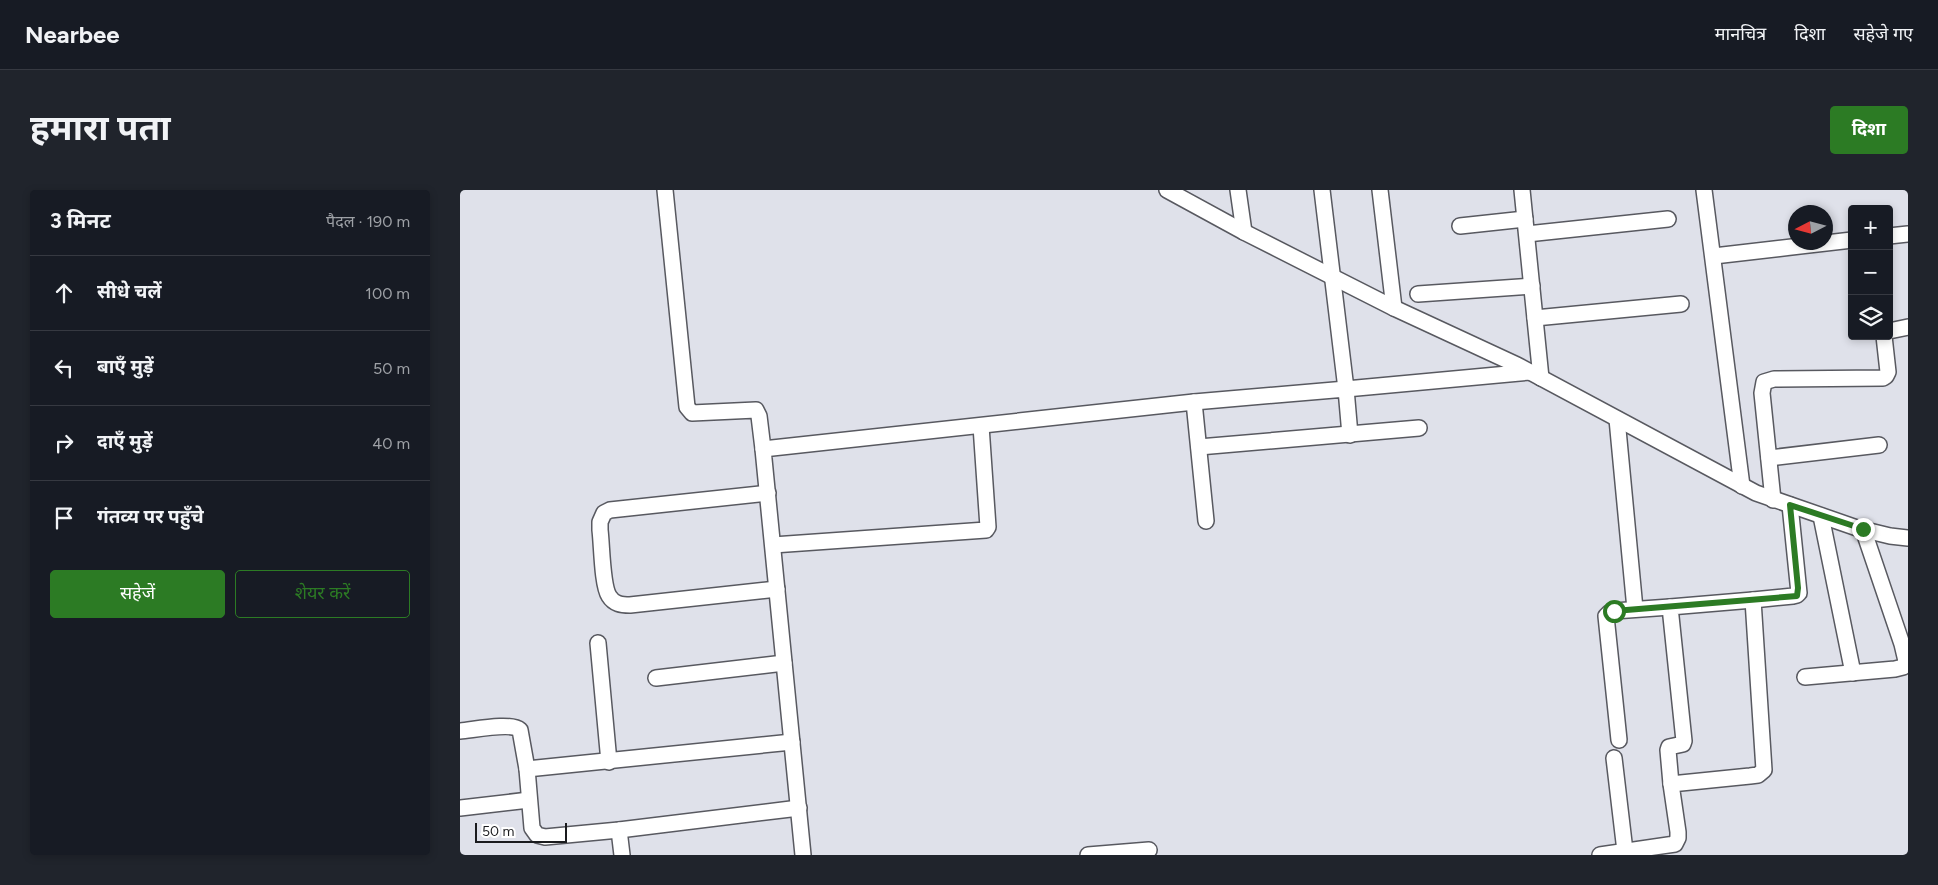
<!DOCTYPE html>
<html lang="hi">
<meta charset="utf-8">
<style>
body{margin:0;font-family:Figtree,"Noto Sans Devanagari",sans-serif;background:#20242c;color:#f1f3f6}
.controls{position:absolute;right:15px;top:15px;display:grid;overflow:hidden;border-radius:5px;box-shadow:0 2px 8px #0003}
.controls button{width:45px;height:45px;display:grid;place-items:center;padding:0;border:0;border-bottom:1px solid #363941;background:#171b24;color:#f1f3f6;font:25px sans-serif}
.compass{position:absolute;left:1328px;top:15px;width:45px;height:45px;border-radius:50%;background:#171b24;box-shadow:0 2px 8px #0003;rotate:264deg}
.scale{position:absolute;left:15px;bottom:12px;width:92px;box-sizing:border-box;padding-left:5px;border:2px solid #1a1b1e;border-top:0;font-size:14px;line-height:18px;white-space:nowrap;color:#1a1b1e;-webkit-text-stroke:4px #fff;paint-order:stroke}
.stop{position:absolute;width:15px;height:15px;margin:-11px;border:4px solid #2c7b24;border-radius:50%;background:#fff}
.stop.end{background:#2c7b24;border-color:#fff;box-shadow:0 1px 5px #0008}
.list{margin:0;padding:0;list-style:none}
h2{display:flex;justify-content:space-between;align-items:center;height:65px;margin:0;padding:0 20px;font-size:21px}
h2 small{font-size:16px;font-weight:400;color:#9ea1a6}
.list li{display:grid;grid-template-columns:32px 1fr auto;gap:15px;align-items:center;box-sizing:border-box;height:75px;padding:0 20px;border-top:1px solid #363941}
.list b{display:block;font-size:19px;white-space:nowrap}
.list em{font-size:16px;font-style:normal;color:#9ea1a6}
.actions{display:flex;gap:10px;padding:15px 20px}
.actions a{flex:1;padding:11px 0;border:1px solid #2c7b24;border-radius:5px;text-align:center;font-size:18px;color:#2c7b24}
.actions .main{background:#2c7b24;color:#fff}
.icon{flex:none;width:28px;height:28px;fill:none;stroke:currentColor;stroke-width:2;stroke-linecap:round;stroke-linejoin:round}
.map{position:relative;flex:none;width:1448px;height:665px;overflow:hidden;border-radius:5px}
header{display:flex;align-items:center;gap:30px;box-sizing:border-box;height:70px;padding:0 25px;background:#171b24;border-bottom:1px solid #363941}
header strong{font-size:24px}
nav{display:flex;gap:28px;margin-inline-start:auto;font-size:18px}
.intro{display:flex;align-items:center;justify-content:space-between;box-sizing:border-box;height:120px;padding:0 30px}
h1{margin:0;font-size:35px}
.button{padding:12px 22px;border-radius:5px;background:#2c7b24;color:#fff;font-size:18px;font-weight:700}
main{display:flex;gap:30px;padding:0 30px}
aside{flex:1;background:#171b24;border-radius:5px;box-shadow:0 2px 8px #0003}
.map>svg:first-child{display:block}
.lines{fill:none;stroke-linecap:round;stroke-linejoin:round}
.minor-casing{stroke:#585960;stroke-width:18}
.minor{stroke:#fff;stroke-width:15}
.route{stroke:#2c7b24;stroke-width:6}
</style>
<header>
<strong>Nearbee</strong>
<nav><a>मानचित्र</a><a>दिशा</a><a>सहेजे गए</a></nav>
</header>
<div class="intro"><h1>हमारा पता</h1><a class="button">दिशा</a></div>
<main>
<aside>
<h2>3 मिनट<small>पैदल · 190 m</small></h2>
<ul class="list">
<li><svg class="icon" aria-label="ahead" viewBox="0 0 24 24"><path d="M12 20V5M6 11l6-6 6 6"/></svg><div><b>सीधे चलें</b></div><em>100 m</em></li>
<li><svg class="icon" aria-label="left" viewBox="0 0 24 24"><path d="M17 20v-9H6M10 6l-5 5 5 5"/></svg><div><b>बाएँ मुड़ें</b></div><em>50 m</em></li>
<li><svg class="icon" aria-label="right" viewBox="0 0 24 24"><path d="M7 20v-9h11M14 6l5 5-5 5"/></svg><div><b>दाएँ मुड़ें</b></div><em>40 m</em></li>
<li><svg class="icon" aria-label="arrive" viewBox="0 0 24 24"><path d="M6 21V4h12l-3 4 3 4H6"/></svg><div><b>गंतव्य पर पहुँचे</b></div></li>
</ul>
<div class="actions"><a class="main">सहेजें</a><a>शेयर करें</a></div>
</aside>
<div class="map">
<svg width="1448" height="665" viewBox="0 0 1448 665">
<rect width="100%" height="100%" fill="#dfe1ea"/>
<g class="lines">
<g class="minor-casing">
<g id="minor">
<path d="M205,0L227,217L232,223L296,220L299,226L303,259"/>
<path d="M707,0L784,42L934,118L1057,175L1296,303L1397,338L1430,346L1448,348"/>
<path d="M778,0L784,42"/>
<path d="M862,0L886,199L1070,182"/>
<path d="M920,0L934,118"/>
<path d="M1062,0L1081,188"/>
<path d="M1244,0L1282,296"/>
<path d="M1000,36L1065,29"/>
<path d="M1067,44L1208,29"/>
<path d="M1429,46L1448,44"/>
<path d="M1254,66L1392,50"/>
<path d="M958,104L1072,96"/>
<path d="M1075,128L1221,114"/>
<path d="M1429,141L1448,137"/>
<path d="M734,212L746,331"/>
<path d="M1157,229L1175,419"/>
<path d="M739,257L959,238"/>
<path d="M1309,268L1419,255"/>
<path d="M308,303L150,320L144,323L140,332V340C142,356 142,395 149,406C154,414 161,415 170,415L317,399"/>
<path d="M1313,310L1302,203L1304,192L1314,189L1423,188L1426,186L1428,182L1424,146"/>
<path d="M1361,326L1393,483"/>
<path d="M313,355L526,340L528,337L521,236"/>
<path d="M138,453L149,572"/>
<path d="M1345,487L1435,479L1443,477L1446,471L1442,454L1403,339"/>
<path d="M196,488L324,473"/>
<path d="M0,541C13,540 51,532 60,540L67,579L72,638L77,645L85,647L159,640L339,618"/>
<path d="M1159,550L1146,426L1149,423L1154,421L1210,417"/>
<path d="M1154,568L1165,661"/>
<path d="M67,579L332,552"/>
<path d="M1211,594L1208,560L1209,557L1223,554L1224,551L1210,417L1293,410"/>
<path d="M0,618L69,610"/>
<path d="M159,640L162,665"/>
<path d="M343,665L303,259L734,212L886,199L890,245"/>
<path d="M628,665L689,660"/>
<path d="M1140,665L1215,654L1218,648V642L1211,594L1290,586L1298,585L1304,580L1293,410L1333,406L1337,405L1339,403L1330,315"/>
</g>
</g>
<use href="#minor" class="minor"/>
</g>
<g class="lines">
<path class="route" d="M1154,421L1337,406L1338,398L1330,315L1403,339"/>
</g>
</svg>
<div class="controls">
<button>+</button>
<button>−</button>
<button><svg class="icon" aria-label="layers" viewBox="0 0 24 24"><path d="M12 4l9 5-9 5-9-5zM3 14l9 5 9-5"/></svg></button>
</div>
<svg class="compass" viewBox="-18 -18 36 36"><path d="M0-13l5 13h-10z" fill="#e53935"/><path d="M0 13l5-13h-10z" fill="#9ea1a6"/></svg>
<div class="scale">50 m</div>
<div class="stop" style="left:1154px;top:421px"></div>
<div class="stop end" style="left:1403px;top:339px"></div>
</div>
</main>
